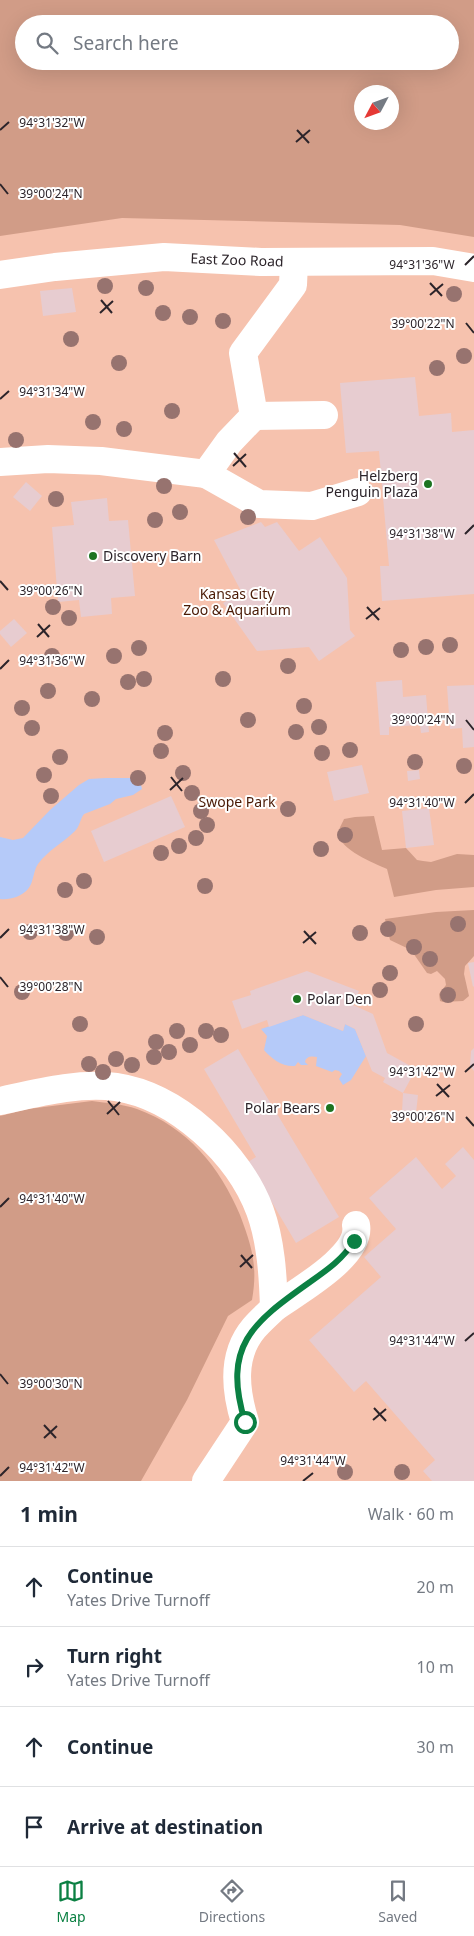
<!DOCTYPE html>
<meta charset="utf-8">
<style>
body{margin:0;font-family:"Noto Sans",sans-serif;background:#f2f2f3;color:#1f2937}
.compass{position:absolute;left:354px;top:85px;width:45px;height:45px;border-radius:50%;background:#fff;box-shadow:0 5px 20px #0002;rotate:229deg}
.stop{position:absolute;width:15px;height:15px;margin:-11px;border:4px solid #0b8043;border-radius:50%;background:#fff}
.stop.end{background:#0b8043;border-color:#fff;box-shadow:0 1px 5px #0008}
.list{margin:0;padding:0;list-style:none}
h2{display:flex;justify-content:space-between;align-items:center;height:65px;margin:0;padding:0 20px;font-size:21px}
h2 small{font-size:16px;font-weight:400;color:#747a83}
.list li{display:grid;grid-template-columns:32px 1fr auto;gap:15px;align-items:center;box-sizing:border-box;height:80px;padding:0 20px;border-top:1px solid #e0e1e3}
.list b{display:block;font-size:19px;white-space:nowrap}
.list p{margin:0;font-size:16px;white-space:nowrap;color:#747a83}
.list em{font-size:16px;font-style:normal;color:#747a83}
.icon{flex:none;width:28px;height:28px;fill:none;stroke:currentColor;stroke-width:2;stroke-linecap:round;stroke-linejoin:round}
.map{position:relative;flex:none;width:474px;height:1481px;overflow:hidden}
.search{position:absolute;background:#fff;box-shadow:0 5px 20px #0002;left:15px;right:15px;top:15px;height:55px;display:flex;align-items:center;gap:12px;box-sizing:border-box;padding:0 18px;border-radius:28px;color:#747a83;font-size:19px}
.sheet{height:385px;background:#fff}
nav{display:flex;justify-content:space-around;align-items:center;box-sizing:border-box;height:70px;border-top:1px solid #e0e1e3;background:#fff;font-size:14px;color:#747a83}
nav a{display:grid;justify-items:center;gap:2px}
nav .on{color:#0b8043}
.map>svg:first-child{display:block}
.green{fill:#f6c2ae;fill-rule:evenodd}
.forest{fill:#d19c87;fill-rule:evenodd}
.water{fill:#b5caf9}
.building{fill:#e7ccd0}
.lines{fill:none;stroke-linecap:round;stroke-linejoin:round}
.minor{stroke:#fff;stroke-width:28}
.tree{fill:#97736f}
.route{stroke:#0b8043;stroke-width:6}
.ticks{fill:none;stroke:#2c242a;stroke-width:2}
.poi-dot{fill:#1d7421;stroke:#fff;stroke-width:2}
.labels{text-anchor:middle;stroke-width:4;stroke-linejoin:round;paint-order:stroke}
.street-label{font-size:14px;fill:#2c242a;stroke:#fff}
.poi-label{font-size:14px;fill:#2c242a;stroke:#fff;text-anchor:end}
.park-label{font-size:14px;fill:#491904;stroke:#fff}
.ticks-label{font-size:12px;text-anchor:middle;fill:#2c242a;stroke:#fff;stroke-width:4;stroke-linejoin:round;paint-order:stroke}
</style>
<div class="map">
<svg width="474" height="1481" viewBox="0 0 474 1481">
<rect width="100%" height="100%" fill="#f6e1f1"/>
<path class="green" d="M0,0H474V1481H0ZM24,24H450V61H24ZM362,92H392V122H362Z"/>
<g class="forest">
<path d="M0,0H474V237L400,225L122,218L0,236ZM24,24H450V61H24ZM392,92V122H362V92Z"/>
<path d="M374,816L382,850L406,848L417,860L423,861L431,862L457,854L474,855V887L436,890L394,897L387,869C374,863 340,850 339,834C338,829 342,824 344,819L355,817Z"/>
<path d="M474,910V956L465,966L464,974L469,996L463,1001L443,1002L440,1001L439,994L446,985L445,979L437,971L431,974L427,973L411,950L390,940L385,919L436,912Z"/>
<path d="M92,1101C107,1103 122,1104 137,1109C187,1127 220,1167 240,1215C252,1247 258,1266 252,1300L228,1316L187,1400L141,1481H0V1116L28,1109Z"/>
</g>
<g class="water">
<path d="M106,778H130L140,781L142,789L133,795L116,799L110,804L84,814C80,819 80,826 75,831C63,843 48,850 38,864C33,871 34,882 28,889C21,897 10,900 0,899V837L13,840L23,838L50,810L79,785L89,779Z"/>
<path d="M303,1015L343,1031L345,1024L355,1029L366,1056L351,1080L343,1085L339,1079L342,1074L339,1071L335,1070L332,1072L316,1066L317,1057C312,1056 306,1056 305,1062L308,1065H301L298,1062L295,1066C282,1067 272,1059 264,1050L267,1036L261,1029Z"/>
</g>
<g class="building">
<path d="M72,288L76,312L43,316L40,291Z"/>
<path d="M415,377L419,416L451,413L452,432L474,430V594L382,601L380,566H389L379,451L346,453L340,383Z"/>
<path d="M26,482L42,496L30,511L13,497Z"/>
<path d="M107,498L109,521L128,520L135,596L111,598L112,614L81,617L79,600L58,602L52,527L74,525L71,502Z"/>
<path d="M261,522L265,527L277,522L299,551L320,537L347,578L350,630L355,636L319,661L309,647L257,651L223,603L241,591L214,540Z"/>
<path d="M14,619L27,633L11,647L0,634V631Z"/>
<path d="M402,680L403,697L426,695L429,732L421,733L420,725L389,727V735H380L376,682Z"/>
<path d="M474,685V747L463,748L462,728L450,729L447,686Z"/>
<path d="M362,765L369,793L334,801L327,772Z"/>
<path d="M419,770L420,779L408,781L407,771Z"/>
<path d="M171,796L185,827L104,862L91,831Z"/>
<path d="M429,808L434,845L406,848L402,811Z"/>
<path d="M474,962V986L473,987L468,963Z"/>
<path d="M307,971L359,991L353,1005L373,1014L387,1053L416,1069L403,1093L383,1082L385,1078L372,1071L355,1029L345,1024L343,1031L303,1015L269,1027L267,1020L242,1029L232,1001L251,995L250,991Z"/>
<path d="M474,1048V1071L470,1066L471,1051Z"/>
<path d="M238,1049L339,1217L296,1243L248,1162L256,1157L204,1069Z"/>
<path d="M403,1093L418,1095L416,1113L402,1112Z"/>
<path d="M463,1147L474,1160V1481H432L423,1471L435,1460L366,1381L354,1392L309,1340L381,1277L364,1257L396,1229L369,1198L416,1157L442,1189L456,1176L445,1164Z"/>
</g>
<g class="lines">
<g class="minor">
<path d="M0,275L55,267L164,257L261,262L433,261L474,268"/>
<path d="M254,416L324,415"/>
<path d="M0,462L48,459L101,461L206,474L229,442L254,416L243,353L293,285L294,262"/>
<path d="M206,474L259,504L312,506L358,492"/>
<path d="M0,1101C37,1093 78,1082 116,1087C177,1096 239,1154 260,1211C271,1241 273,1276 274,1308C267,1315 260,1321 254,1328C231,1355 235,1390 245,1422L206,1481"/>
<path d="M274,1308C296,1292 362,1256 356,1225"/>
</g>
</g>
<g class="tree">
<circle cx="105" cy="286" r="8"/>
<circle cx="146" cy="288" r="8"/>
<circle cx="454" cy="294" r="8"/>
<circle cx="163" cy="313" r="8"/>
<circle cx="190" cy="317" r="8"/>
<circle cx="223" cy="321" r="8"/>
<circle cx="71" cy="339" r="8"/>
<circle cx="464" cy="356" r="8"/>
<circle cx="119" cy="363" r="8"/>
<circle cx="437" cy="368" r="8"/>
<circle cx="172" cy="411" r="8"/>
<circle cx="93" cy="422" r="8"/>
<circle cx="124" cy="429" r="8"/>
<circle cx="16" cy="440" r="8"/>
<circle cx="164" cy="486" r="8"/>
<circle cx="56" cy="499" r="8"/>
<circle cx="180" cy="512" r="8"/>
<circle cx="248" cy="517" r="8"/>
<circle cx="155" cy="520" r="8"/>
<circle cx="53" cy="607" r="8"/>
<circle cx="69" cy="618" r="8"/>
<circle cx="450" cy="645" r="8"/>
<circle cx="426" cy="647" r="8"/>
<circle cx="139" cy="648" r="8"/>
<circle cx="401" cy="650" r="8"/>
<circle cx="52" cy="656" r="8"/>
<circle cx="114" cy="656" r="8"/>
<circle cx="288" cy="666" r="8"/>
<circle cx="144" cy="679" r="8"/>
<circle cx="223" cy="679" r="8"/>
<circle cx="128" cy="682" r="8"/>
<circle cx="48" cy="691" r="8"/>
<circle cx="92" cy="699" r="8"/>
<circle cx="304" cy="706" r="8"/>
<circle cx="22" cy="708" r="8"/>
<circle cx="248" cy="720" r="8"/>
<circle cx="319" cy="727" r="8"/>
<circle cx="32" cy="728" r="8"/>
<circle cx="296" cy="732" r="8"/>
<circle cx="165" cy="733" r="8"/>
<circle cx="350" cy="750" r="8"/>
<circle cx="161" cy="751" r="8"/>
<circle cx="322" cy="753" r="8"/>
<circle cx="60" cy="757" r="8"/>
<circle cx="415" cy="762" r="8"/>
<circle cx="464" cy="766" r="8"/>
<circle cx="183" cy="773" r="8"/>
<circle cx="44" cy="775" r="8"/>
<circle cx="138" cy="778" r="8"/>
<circle cx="192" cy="793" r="8"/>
<circle cx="51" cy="796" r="8"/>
<circle cx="288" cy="809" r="8"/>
<circle cx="201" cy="811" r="8"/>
<circle cx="207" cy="825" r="8"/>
<circle cx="345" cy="835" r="8"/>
<circle cx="196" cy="838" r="8"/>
<circle cx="179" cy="846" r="8"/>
<circle cx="321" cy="849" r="8"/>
<circle cx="161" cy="853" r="8"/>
<circle cx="84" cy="881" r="8"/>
<circle cx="205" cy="886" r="8"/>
<circle cx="65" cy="890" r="8"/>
<circle cx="458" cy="924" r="8"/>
<circle cx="388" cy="929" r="8"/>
<circle cx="30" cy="932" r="8"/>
<circle cx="66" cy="933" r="8"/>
<circle cx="360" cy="933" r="8"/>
<circle cx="97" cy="937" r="8"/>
<circle cx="414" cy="947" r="8"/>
<circle cx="430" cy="959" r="8"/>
<circle cx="390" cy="973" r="8"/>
<circle cx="380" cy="990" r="8"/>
<circle cx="22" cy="992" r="8"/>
<circle cx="448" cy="995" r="8"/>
<circle cx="80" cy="1024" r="8"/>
<circle cx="416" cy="1024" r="8"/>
<circle cx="177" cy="1031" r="8"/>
<circle cx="206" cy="1031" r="8"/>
<circle cx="221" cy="1035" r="8"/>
<circle cx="156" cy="1042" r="8"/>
<circle cx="190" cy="1045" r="8"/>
<circle cx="169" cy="1052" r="8"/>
<circle cx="154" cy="1057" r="8"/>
<circle cx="116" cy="1059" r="8"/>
<circle cx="89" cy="1064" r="8"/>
<circle cx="132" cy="1065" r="8"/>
<circle cx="103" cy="1072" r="8"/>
<circle cx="345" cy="1472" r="8"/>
<circle cx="402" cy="1472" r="8"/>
</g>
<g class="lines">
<path class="route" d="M245,1422C222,1346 252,1323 310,1282C327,1270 343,1259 354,1241"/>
</g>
<path class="ticks" d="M0,130L9,122M297,130L309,143M296,142L310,130M0,184L8,194M465,265L474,256M430,283L442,296M430,295L443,284M101,300L112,313M100,313L113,301M466,323L474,333M0,399L9,391M234,453L246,467M233,466L246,454M465,534L474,525M0,581L8,590M367,607L379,620M366,619L380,608M38,624L49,637M37,637L50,625M0,669L9,660M466,720L474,730M171,777L182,791M170,790L183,778M465,803L474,794M304,931L316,944M0,938L9,929M303,943L316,932M0,977L8,987M465,1072L474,1064M437,1084L449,1097M436,1096L450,1085M108,1101L119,1115M107,1114L120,1102M466,1117L474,1126M0,1207L9,1198M241,1255L252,1268M240,1267L253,1255M465,1341L474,1333M0,1374L8,1384M374,1408L386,1421M373,1420L386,1409M44,1425L56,1438M44,1438L57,1426M0,1476L9,1467M303,1481L313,1473"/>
<g class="poi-dot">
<circle cx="428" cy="484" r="5"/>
<circle cx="93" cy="556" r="5"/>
<circle cx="297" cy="999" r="5"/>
<circle cx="330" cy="1108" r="5"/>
</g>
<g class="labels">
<g class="street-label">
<text transform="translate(237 260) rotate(2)" y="5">East Zoo Road</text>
</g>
<g class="poi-label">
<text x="418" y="481">Helzberg<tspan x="418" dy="16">Penguin Plaza</tspan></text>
<text x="103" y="561" text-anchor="start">Discovery Barn</text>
<text x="307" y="1004" text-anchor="start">Polar Den</text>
<text x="320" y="1113">Polar Bears</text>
</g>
<g class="park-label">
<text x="237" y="599">Kansas City<tspan x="237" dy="16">Zoo &amp; Aquarium</tspan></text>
<text x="237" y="807">Swope Park</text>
</g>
</g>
<g class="ticks-label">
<text x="52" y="127">94°31'32"W</text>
<text x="51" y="198">39°00'24"N</text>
<text x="422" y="269">94°31'36"W</text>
<text x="423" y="328">39°00'22"N</text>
<text x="52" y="396">94°31'34"W</text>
<text x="422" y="538">94°31'38"W</text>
<text x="51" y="595">39°00'26"N</text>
<text x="52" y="665">94°31'36"W</text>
<text x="423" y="724">39°00'24"N</text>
<text x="422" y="807">94°31'40"W</text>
<text x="52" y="934">94°31'38"W</text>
<text x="51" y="991">39°00'28"N</text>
<text x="422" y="1076">94°31'42"W</text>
<text x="423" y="1121">39°00'26"N</text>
<text x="52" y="1203">94°31'40"W</text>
<text x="422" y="1345">94°31'44"W</text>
<text x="51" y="1388">39°00'30"N</text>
<text x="313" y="1465">94°31'44"W</text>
<text x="52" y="1472">94°31'42"W</text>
</g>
</svg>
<svg class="compass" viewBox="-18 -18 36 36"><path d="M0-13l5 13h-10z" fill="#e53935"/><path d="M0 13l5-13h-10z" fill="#747a83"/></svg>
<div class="stop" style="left:245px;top:1422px"></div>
<div class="stop end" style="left:354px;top:1241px"></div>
<div class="search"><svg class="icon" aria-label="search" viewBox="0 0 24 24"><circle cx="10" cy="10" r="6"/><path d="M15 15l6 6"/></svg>Search here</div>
</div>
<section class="sheet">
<h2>1 min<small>Walk · 60 m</small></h2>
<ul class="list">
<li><svg class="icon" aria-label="ahead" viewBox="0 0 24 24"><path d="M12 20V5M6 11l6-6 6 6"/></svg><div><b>Continue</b><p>Yates Drive Turnoff</p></div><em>20 m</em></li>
<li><svg class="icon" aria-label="right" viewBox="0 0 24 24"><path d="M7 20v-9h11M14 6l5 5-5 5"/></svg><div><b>Turn right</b><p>Yates Drive Turnoff</p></div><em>10 m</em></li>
<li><svg class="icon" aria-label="ahead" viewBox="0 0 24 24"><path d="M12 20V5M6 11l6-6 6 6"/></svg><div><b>Continue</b></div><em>30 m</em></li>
<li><svg class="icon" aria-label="arrive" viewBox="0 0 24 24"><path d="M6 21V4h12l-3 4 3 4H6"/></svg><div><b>Arrive at destination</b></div></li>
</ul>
</section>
<nav>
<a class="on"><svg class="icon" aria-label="map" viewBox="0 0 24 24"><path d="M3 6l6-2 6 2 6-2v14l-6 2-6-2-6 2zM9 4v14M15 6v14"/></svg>Map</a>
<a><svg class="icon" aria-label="directions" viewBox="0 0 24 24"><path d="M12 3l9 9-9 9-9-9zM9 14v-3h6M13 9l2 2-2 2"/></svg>Directions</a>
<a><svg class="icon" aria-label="saved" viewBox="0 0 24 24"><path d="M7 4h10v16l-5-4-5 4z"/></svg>Saved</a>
</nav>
